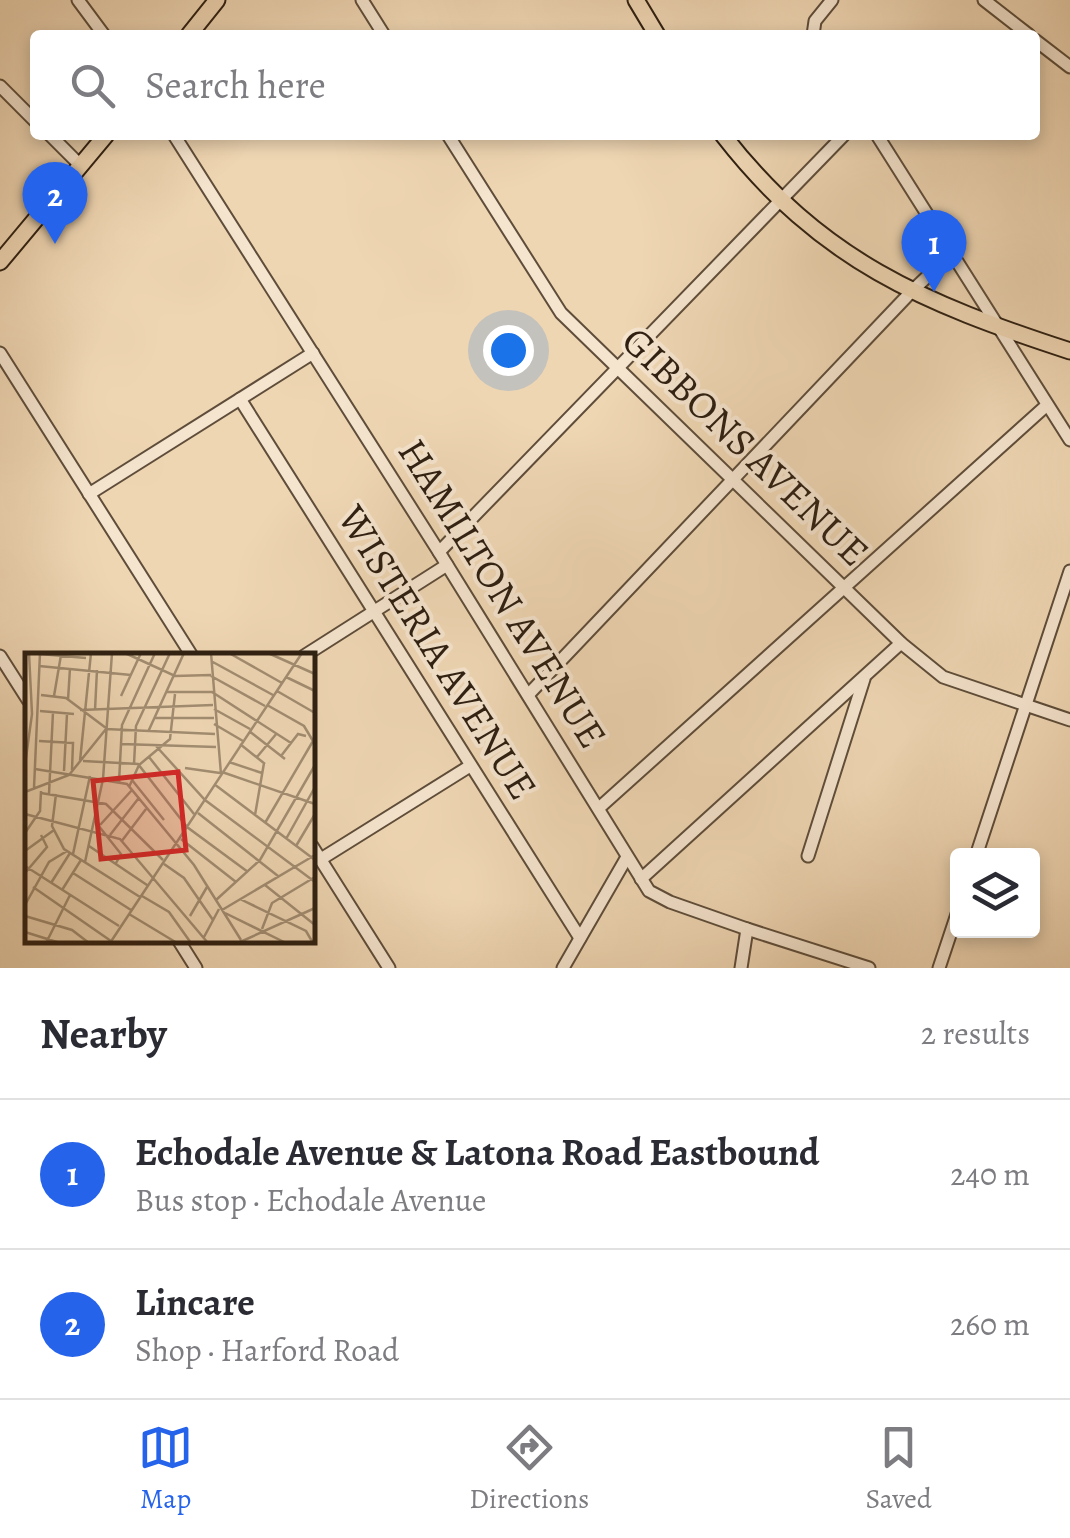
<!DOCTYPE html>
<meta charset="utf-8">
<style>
body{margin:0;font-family:Alegreya,serif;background:#f7f7f7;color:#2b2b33}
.controls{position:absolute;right:30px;bottom:30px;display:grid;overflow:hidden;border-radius:10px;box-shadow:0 5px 15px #0003}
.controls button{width:90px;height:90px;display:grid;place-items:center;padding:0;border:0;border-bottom:2px solid #e1e1e2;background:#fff;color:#2b2b33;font:50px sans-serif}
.you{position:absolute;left:508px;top:350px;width:35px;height:35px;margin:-25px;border:8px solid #fff;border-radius:50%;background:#1a73e8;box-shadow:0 0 0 15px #1a73e833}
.badge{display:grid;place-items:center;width:65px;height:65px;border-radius:50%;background:#2563eb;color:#fff;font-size:32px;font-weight:700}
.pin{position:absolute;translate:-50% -82px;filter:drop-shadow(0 2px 5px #0008)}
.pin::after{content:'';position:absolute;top:52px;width:35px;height:30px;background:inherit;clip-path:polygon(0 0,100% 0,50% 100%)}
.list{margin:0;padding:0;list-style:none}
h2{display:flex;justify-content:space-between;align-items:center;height:130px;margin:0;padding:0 40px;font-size:42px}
h2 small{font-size:32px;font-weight:400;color:#7c7c81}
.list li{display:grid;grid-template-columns:65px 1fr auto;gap:30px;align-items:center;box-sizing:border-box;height:150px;padding:0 40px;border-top:2px solid #e1e1e2}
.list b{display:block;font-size:38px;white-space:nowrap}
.list p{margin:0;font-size:32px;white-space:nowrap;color:#7c7c81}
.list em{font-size:32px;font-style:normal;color:#7c7c81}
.icon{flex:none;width:55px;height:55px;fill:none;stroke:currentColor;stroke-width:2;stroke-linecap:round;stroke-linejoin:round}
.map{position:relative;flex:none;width:1070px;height:968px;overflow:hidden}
.search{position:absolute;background:#fff;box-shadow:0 5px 15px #0003;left:30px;right:30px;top:30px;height:110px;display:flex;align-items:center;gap:25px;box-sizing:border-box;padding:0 35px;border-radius:10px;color:#7c7c81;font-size:38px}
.sheet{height:430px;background:#fff}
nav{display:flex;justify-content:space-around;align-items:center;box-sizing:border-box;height:140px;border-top:2px solid #e1e1e2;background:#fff;font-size:28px;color:#7c7c81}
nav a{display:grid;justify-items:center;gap:5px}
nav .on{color:#2563eb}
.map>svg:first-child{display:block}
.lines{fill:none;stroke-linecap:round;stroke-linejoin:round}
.minor-casing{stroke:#5e4d3a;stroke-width:15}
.major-casing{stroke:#2e1f11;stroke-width:19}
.minor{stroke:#f5e4ce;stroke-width:11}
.major{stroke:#efd6b3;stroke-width:15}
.labels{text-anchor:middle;stroke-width:8;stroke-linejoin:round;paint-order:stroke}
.street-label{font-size:40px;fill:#2e1f11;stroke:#f5e4ce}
.inset-road{fill:none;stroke:#a28d72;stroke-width:2.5}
.view{fill:#d62828;fill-opacity:0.15;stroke:#d62828;stroke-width:5}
.inset-edge{fill:none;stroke:#2e1f11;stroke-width:5}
</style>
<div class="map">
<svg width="1070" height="968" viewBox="0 0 1070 968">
<rect width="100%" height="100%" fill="#efd6b3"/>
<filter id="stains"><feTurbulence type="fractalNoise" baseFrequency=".002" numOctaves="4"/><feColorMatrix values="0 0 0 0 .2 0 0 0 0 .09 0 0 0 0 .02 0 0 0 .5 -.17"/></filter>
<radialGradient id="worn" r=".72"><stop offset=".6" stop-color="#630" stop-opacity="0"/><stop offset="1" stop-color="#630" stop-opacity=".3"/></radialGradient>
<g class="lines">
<g class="minor-casing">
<g id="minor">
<path d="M78,0L104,35"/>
<path d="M362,0L384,35"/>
<path d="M984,0L1029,35"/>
<path d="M813,35L815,21L832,0"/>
<path d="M1035,40L1070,67"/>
<path d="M0,86L35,121"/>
<path d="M50,135L81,166"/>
<path d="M174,135L439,552L649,891L670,902L747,929L869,968"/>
<path d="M448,135L561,313L901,643L943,677L1070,720"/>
<path d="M877,135L1070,440"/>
<path d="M0,353L192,656"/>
<path d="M240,399L580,938"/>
<path d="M89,494L313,353"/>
<path d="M439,552L844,135"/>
<path d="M0,656L28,700"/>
<path d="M304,656L447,565"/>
<path d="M528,695L911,292L951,254"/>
<path d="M599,808L1047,405"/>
<path d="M312,846L389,968"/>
<path d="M808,856L864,679"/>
<path d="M976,856L1070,571"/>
<path d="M321,859L470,766"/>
<path d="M641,879L901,643"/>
<path d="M179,941L196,968"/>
<path d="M563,968L627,857"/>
<path d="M741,968L747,929"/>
<path d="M939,968L958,911"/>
</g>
</g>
<g class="major-casing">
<g id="major">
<path d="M636,0L657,35"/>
<path d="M189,35L217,0"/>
<path d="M723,135C821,261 923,303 1070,351"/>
<path d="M0,262L106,135"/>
</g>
</g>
<use href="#minor" class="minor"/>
<use href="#major" class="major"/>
</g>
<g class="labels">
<g class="street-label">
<text transform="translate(746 446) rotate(44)" y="14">GIBBONS AVENUE</text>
<text transform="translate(503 593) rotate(58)" y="14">HAMILTON AVENUE</text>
<text transform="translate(438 652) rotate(58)" y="14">WISTERIA AVENUE</text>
</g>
</g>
<g transform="translate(25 653)">
<rect width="290" height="290" fill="#efd6b3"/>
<path class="inset-road" d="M100,0L150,23L186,22M186,0L196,121M204,0L257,30M243,0L290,21M15,1L61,5M186,8L248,42M14,13L106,22M186,23L240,53M261,24L290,38M252,38L290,60M141,39H187L266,90M16,42L41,45L81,75M29,43L36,2M96,43L116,0M43,47L45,15M242,52L279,73L288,88M189,56L225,76M55,57L188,52M70,57L72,17M15,58L49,61M129,65H189M189,71L218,88M224,78L260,106M123,79L159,0M14,88L48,90L47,117M96,91L191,94M215,91L240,111M131,93L180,147L290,229M256,103L273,81L281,83M124,104L169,161M232,104L252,80M55,108L66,0M58,108L113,111L162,174L223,219M204,109L237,120M109,111L111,73L145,0M0,112L7,61L4,0M160,115L195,120M10,116L102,131L169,212L216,287M39,118L42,61M197,119L290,151M107,127L139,167M94,129L97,72L130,0M189,131L290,207M104,134L114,112L145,86L150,41M9,135L15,0M0,139L44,122L81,76L190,81M16,140L81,151L138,207M24,141L28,59M31,141L27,173L39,196L115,244M173,160L253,223M0,161L95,186L183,290M230,162L239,110M69,167L96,201L91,210M240,170L288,88M75,172L107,137M0,180L15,158L16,138M85,182L113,146M156,186L211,229M261,186L290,134M96,189L121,156M64,193L122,232M271,193L290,161M0,198L29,177M48,201L65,123M60,209L78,126L87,0M139,211L159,225L188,267M0,213L94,273M0,220L22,194L16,182M48,220L106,257M26,230L45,200M240,232L290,272M8,234L86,288M37,237L56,207M117,243L144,259L166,290M215,246L281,278L288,290M191,247L235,207L290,112M0,252L24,209L42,198M197,257L290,202M200,260L261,290M104,261L152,290M0,263L47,277L64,290M165,263L182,234M237,276L247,250L290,224M0,279L35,290M179,284L194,256M21,290L45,242M85,290L277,0M213,290L290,255"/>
<path class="view" d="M153,119L161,197L76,206L68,128Z"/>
<rect width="290" height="290" class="inset-edge"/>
</g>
<rect width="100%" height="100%" filter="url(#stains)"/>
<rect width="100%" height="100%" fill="url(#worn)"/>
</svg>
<div class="controls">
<button><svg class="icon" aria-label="layers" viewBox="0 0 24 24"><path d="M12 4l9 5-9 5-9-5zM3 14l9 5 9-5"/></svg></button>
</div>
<div class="you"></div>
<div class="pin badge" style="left:934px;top:292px">1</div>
<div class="pin badge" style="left:55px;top:244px">2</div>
<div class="search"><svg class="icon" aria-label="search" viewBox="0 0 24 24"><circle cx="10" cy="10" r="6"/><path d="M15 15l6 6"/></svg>Search here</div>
</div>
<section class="sheet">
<h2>Nearby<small>2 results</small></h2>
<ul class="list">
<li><span class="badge">1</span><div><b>Echodale Avenue &amp; Latona Road Eastbound</b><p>Bus stop · Echodale Avenue</p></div><em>240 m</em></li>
<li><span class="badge">2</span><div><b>Lincare</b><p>Shop · Harford Road</p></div><em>260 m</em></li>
</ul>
</section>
<nav>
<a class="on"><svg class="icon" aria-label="map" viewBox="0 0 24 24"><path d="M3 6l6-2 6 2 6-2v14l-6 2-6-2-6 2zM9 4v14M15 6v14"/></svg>Map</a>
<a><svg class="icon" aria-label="directions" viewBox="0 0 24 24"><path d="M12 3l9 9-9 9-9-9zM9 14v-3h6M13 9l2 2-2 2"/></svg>Directions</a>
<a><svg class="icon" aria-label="saved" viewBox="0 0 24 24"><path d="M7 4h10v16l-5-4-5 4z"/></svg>Saved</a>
</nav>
